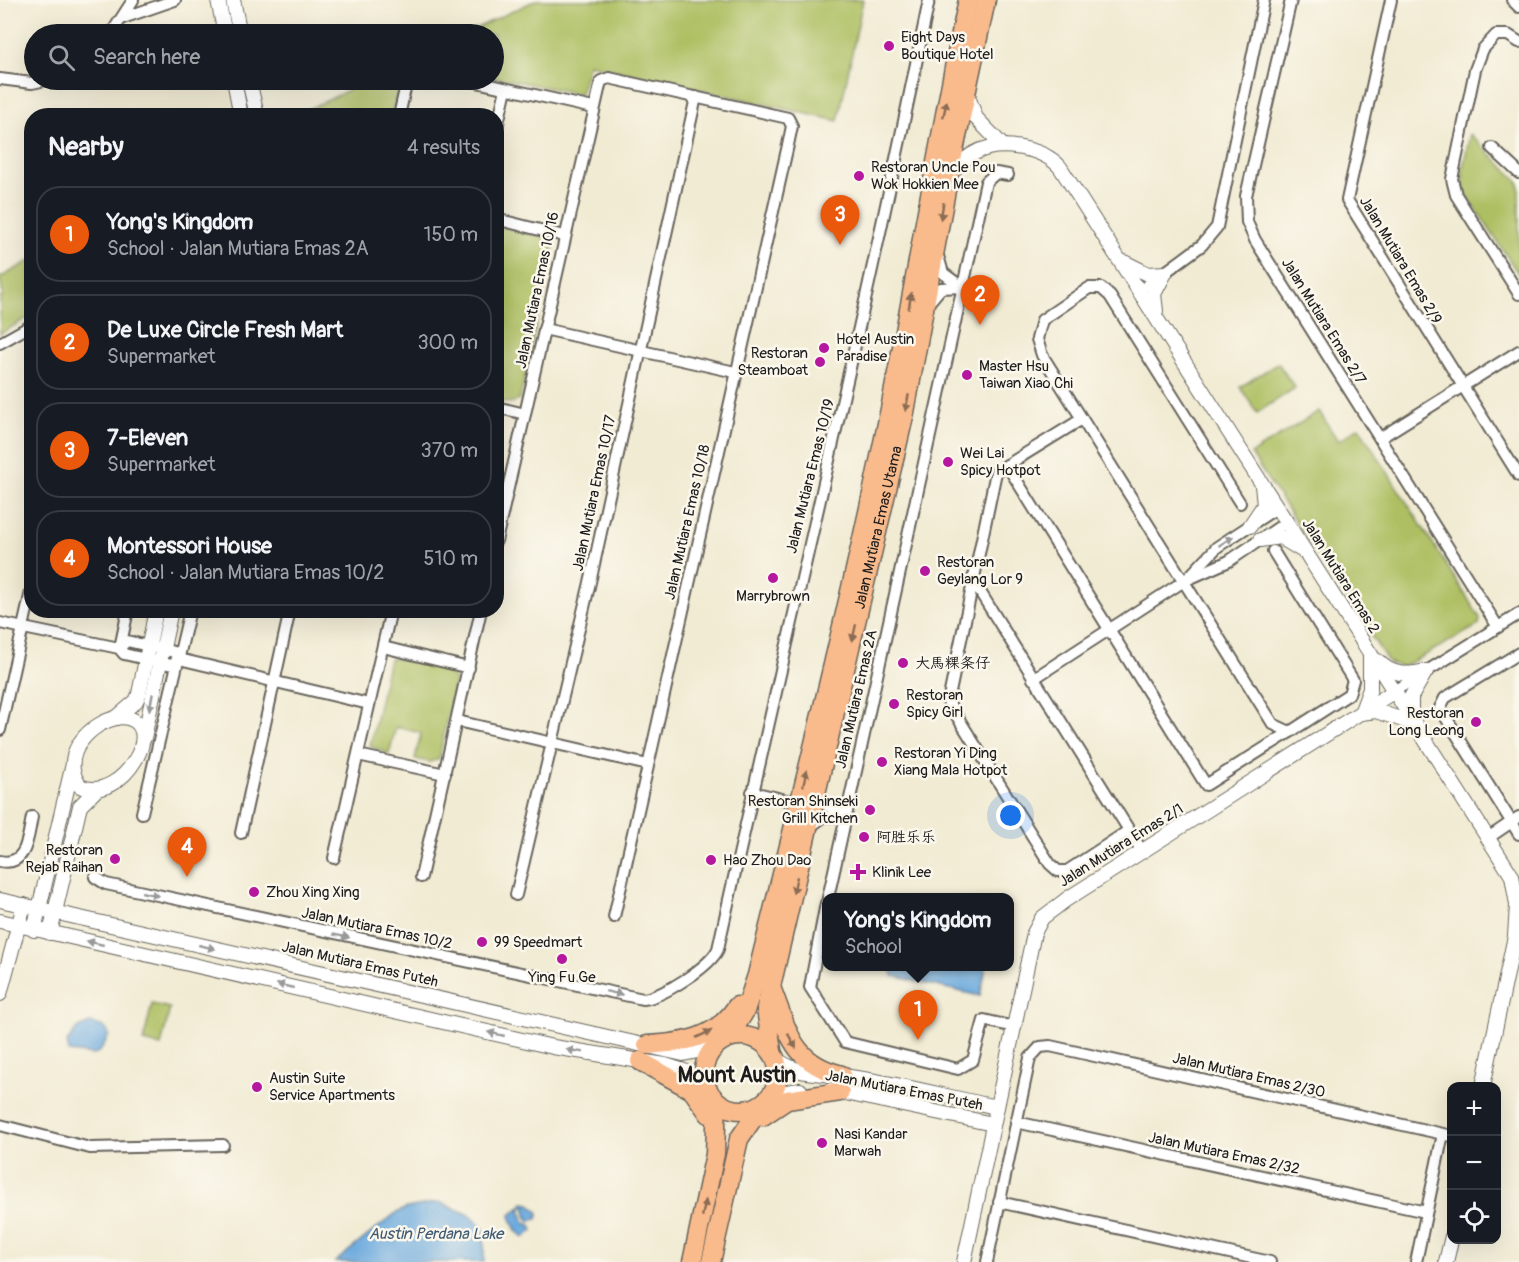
<!DOCTYPE html>
<meta charset="utf-8">
<style>
body{margin:0;font-family:Pangolin,"LXGW WenKai TC",sans-serif;background:#20242c;color:#f1f3f6}
.controls{position:absolute;right:18px;bottom:18px;display:grid;overflow:hidden;border-radius:12px;box-shadow:0 6px 24px #0002}
.controls button{width:54px;height:54px;display:grid;place-items:center;padding:0;border:0;border-bottom:2px solid #363941;background:#171b24;color:#f1f3f6;font:30px sans-serif}
.you{position:absolute;left:1011px;top:816px;width:21px;height:21px;margin:-15px;border:4px solid #fff;border-radius:50%;background:#1a73e8;box-shadow:0 0 0 9px #1a73e833}
.badge{display:grid;place-items:center;width:39px;height:39px;border-radius:50%;background:#ea580c;color:#fff;font-size:20px;font-weight:700}
.pin{position:absolute;translate:-50% -50px;filter:drop-shadow(0 2px 3px #0008)}
.pin::after{content:'';position:absolute;top:32px;width:21px;height:18px;background:inherit;clip-path:polygon(0 0,100% 0,50% 100%)}
.popup{position:absolute;left:822px;top:893px;width:192px;height:78px;box-sizing:border-box;display:grid;place-content:center;border-radius:12px;background:#171b24;filter:drop-shadow(0 2px 4px #0005);font-size:20px;white-space:nowrap;color:#9ea1a6}
.popup b{font-size:22px;color:#f1f3f6}
.popup::after{content:'';position:absolute;left:50%;top:100%;margin-left:-12px;border:12px solid transparent;border-top-color:#171b24}
.list{margin:0;padding:0;list-style:none}
h2{display:flex;justify-content:space-between;align-items:center;height:78px;margin:0;padding:0 24px;font-size:26px}
h2 small{font-size:20px;font-weight:400;color:#9ea1a6}
.list li{display:grid;grid-template-columns:39px 1fr auto;gap:18px;align-items:center;box-sizing:border-box;height:96px;margin:0 12px 12px;padding:0 12px;border:2px solid #363941;border-radius:24px}
.list b{display:block;font-size:22px;white-space:nowrap}
.list p{margin:0;font-size:20px;white-space:nowrap;color:#9ea1a6}
.list em{font-size:20px;font-style:normal;color:#9ea1a6}
.icon{flex:none;width:33px;height:33px;fill:none;stroke:currentColor;stroke-width:2;stroke-linecap:round;stroke-linejoin:round}
.map{position:relative;flex:none;width:1519px;height:1262px;overflow:hidden}
.search{position:absolute;background:#171b24;box-shadow:0 6px 24px #0002;left:24px;top:24px;width:480px;height:66px;display:flex;align-items:center;gap:15px;box-sizing:border-box;padding:0 21px;border-radius:33px;color:#9ea1a6;font-size:22px}
.panel{position:absolute;background:#171b24;box-shadow:0 6px 24px #0002;left:24px;top:108px;width:480px;height:510px;border-radius:24px}
.map>svg:first-child{display:block}
.green{fill:#adbf62;stroke:#646e3f;stroke-width:1.5}
.water{fill:#6aa9dd;stroke:#43627c;stroke-width:1.5}
.lines{fill:none;stroke-linecap:round;stroke-linejoin:round}
.minor-casing{stroke:#67645c;stroke-width:14}
.tertiary-casing{stroke:#67645c;stroke-width:16}
.primary-casing{stroke:#67645c;stroke-width:21}
.minor{stroke:#fff;stroke-width:10}
.tertiary{stroke:#fff;stroke-width:14}
.primary{stroke:#fabb8c;stroke-width:18}
.oneway{fill:#8b6c54}
.oneway2{fill:#999}
.poi-dot{fill:#b5179e;stroke:#fbf7ec;stroke-width:2}
.labels{text-anchor:middle;stroke-width:5;stroke-linejoin:round;paint-order:stroke}
.poi-label{font-size:15px;fill:#1c1c1c;stroke:#fbf7ec;text-anchor:start}
.street-label{font-size:15px;fill:#1c1c1c;stroke:#fbf7ec}
.water-label{font-size:16px;font-style:italic;fill:#3f5b73;stroke:#fbf7ec}
.district-label{font-size:21px;font-weight:bold;fill:#1c1c1c;stroke:#fbf7ec}
</style>
<div class="map">
<svg width="1519" height="1262" viewBox="0 0 1519 1262">
<rect width="100%" height="100%" fill="#fbf7ec"/>
<filter id="ink" filterUnits="userSpaceOnUse"><feTurbulence type="fractalNoise" baseFrequency=".0167" numOctaves="2"/><feDisplacementMap in="SourceGraphic" scale="12" xChannelSelector="R" yChannelSelector="G"/><feConvolveMatrix kernelMatrix="1 2 1 2 8 2 1 2 1" color-interpolation-filters="sRGB"/></filter>
<filter id="wash" filterUnits="userSpaceOnUse"><feTurbulence type="fractalNoise" baseFrequency=".008" numOctaves="4" result="noise"/><feDisplacementMap in="SourceGraphic" scale="24" xChannelSelector="R" yChannelSelector="G"/><feGaussianBlur stdDeviation="1.35" result="paint"/><feColorMatrix in="noise" values="0 0 0 0 0 0 0 0 0 0 0 0 0 0 0 0 0 1.4 0 .05"/><feComposite in="paint" operator="in"/></filter>
<g filter="url(#wash)">
<rect width="100%" height="100%" fill="#f1ebd3"/>
<g class="green">
<path d="M536,0H863L838,121L589,64L580,94L494,77V34H464Z"/>
<path d="M370,80H400L392,115H296Z"/>
<path d="M1470,134L1519,182V275L1465,192L1462,171Z"/>
<path d="M497,226L547,237L554,245L520,399L512,403L497,401L501,373L496,371Z"/>
<path d="M31,260V316L0,334V298L3,296L0,278Z"/>
<path d="M1278,363L1295,388L1257,413L1240,387Z"/>
<path d="M1319,411L1338,441L1359,427L1480,618L1479,625L1403,667L1389,663L1251,454Z"/>
<path d="M395,658L447,670L455,680L439,759L430,762L415,759L421,733L396,727L389,754L370,746L388,663L390,659Z"/>
<path d="M152,1004L170,1008L161,1046L143,1042Z"/>
</g>
<g class="water">
<path d="M891,966H986V967L980,996L893,976Z"/>
<path d="M89,1023C99,1025 106,1025 109,1035L101,1050L94,1055L69,1052L67,1042L77,1029Z"/>
<path d="M439,1202L470,1215L484,1229V1262H335L396,1213L407,1208Z"/>
<path d="M524,1203L530,1204L539,1213L537,1219L530,1221L526,1216V1206L520,1209L525,1223L531,1225L533,1231L524,1237L516,1231L510,1216Z"/>
</g>
</g>
<g filter="url(#ink)">
<g class="lines">
<g class="minor-casing">
<g id="minor">
<path d="M1291,0L1246,196L1247,222L1255,240L1498,627"/>
<path d="M1391,0L1347,200L1519,476"/>
<path d="M1512,0L1519,7"/>
<path d="M123,18L175,0"/>
<path d="M111,34L133,0"/>
<path d="M1519,42L1508,35H1496L1483,49L1475,70L1452,179L1456,195L1519,294"/>
<path d="M0,79L32,83L46,80"/>
<path d="M468,80L593,108"/>
<path d="M399,116L407,80"/>
<path d="M496,132L506,89"/>
<path d="M1492,148L1519,173"/>
<path d="M496,219L564,236"/>
<path d="M938,256L943,273L962,287"/>
<path d="M1141,290L1202,245L1217,227L1264,0"/>
<path d="M930,301L941,288L962,287"/>
<path d="M544,329L735,372"/>
<path d="M0,343L32,325"/>
<path d="M496,407L525,414"/>
<path d="M1082,419L996,472L948,702L1050,864L1058,871H1067L1128,831"/>
<path d="M1380,438L1519,351"/>
<path d="M1007,465L1206,785L1290,732"/>
<path d="M1240,503L1110,296L1101,288H1089L1042,320L1037,339L1042,355L1273,724L1290,732L1349,694L1353,680L1273,551"/>
<path d="M496,541L601,81L609,78L788,118L792,126L788,145L614,917"/>
<path d="M1189,577L1217,547L1278,507"/>
<path d="M972,579L1142,851"/>
<path d="M0,623L119,648L124,654L172,665L179,659"/>
<path d="M383,647L469,668"/>
<path d="M119,648L127,641L174,652L179,659L369,704"/>
<path d="M120,648L128,610"/>
<path d="M1519,653L1445,698L1440,708L1519,834"/>
<path d="M1033,679L1184,581L1229,561L1288,521"/>
<path d="M1393,692L1519,614"/>
<path d="M457,721L648,765"/>
<path d="M0,730L32,587"/>
<path d="M358,755L445,774"/>
<path d="M818,791L825,804L845,816"/>
<path d="M752,792L799,803"/>
<path d="M142,813L190,610"/>
<path d="M810,827L823,817L845,816"/>
<path d="M241,833L290,610"/>
<path d="M1488,838L1519,817"/>
<path d="M334,858L391,610"/>
<path d="M0,861C27,867 28,836 32,817"/>
<path d="M95,877L106,884L643,999C661,998 711,966 718,949C788,632 865,318 929,0"/>
<path d="M421,877L481,610"/>
<path d="M516,895L591,578L696,97"/>
<path d="M828,898L986,182L996,173L1008,175"/>
<path d="M826,903L810,987L845,1042L958,1069L973,1060L984,1020L1014,1027"/>
<path d="M1016,1122L1426,1212"/>
<path d="M0,1125L90,1148L223,1145"/>
<path d="M999,1202L1270,1262"/>
<path d="M987,1262L1030,1058L1040,1047L1050,1046L1452,1136"/>
<path d="M1416,1262L1443,1134"/>
</g>
</g>
<g class="tertiary-casing">
<g id="tertiary">
<path d="M218,0L225,34"/>
<path d="M233,0L240,34"/>
<path d="M234,80L241,116"/>
<path d="M249,80L257,116"/>
<path d="M967,94L976,118L1003,146"/>
<path d="M949,174C957,167 965,158 975,153C998,140 1042,147 1060,167L1512,876L1517,905L1515,936L1483,1086"/>
<path d="M1124,262L1148,274L1165,273"/>
<path d="M1156,311L1154,294L1165,273"/>
<path d="M1250,526L1264,505L1262,485"/>
<path d="M1260,540L1280,537L1303,551"/>
<path d="M1378,661C1392,676 1407,675 1426,671"/>
<path d="M1361,713L1370,689V656"/>
<path d="M1361,713L1376,711L1412,723"/>
<path d="M121,717C172,719 122,806 80,786C58,756 90,721 121,717Z"/>
<path d="M116,718L136,701L139,694L156,610"/>
<path d="M1411,718V697L1426,671"/>
<path d="M144,738L171,610"/>
<path d="M0,900L683,1054L713,1048"/>
<path d="M0,921L553,1047L665,1065L684,1071L706,1085"/>
<path d="M34,930L72,768"/>
<path d="M50,933L80,806L96,790"/>
<path d="M0,994L24,905"/>
<path d="M777,1060C802,1076 815,1072 843,1076C894,1082 946,1097 997,1107"/>
<path d="M831,1090L993,1124"/>
<path d="M772,1094L800,1090"/>
<path d="M964,1262L1034,933L1042,918L1067,899L1393,692"/>
<path d="M1446,1262L1452,1236"/>
</g>
</g>
<g class="primary-casing">
<g id="primary">
<path d="M771,987C788,1030 791,1063 842,1075"/>
<circle cx="741" cy="1073" r="37"/>
<path d="M729,1037L745,1011L757,975C804,785 852,595 891,404C918,269 939,134 968,0"/>
<path d="M647,1045C683,1043 716,1039 737,1006"/>
<path id="s1" d="M772,1051L766,1008L905,412L949,174L986,0"/>
<path d="M640,1061L692,1090L709,1114"/>
<path d="M763,1116L787,1100L840,1092"/>
<path d="M692,1262L715,1154L717,1101"/>
<path d="M711,1262L739,1139L763,1104"/>
</g>
</g>
<use href="#minor" class="minor"/>
<use href="#tertiary" class="tertiary"/>
<use href="#primary" class="primary"/>
</g>
<defs><path id="oneway-solid" d="M-6-.8H1V-3.2L6.5 0L1 3.2V.8H-6Z" transform="scale(1.5)"/></defs>
<g class="oneway">
<use href="#oneway-solid" transform="translate(945 109) rotate(-78)"/>
<use href="#oneway-solid" transform="translate(942 211) rotate(100)"/>
<use href="#oneway-solid" transform="translate(910 301) rotate(-80)"/>
<use href="#oneway-solid" transform="translate(907 403) rotate(101)"/>
<use href="#oneway-solid" transform="translate(854 633) rotate(103)"/>
<use href="#oneway-solid" transform="translate(805 778) rotate(-77)"/>
<use href="#oneway-solid" transform="translate(795 885) rotate(103)"/>
<use href="#oneway-solid" transform="translate(704 1034) rotate(-26)"/>
<use href="#oneway-solid" transform="translate(792 1041) rotate(60)"/>
<use href="#oneway-solid" transform="translate(704 1208) rotate(-78)"/>
</g>
<g class="oneway2">
<use href="#oneway-solid" transform="translate(1226 541) rotate(-33)"/>
<use href="#oneway-solid" transform="translate(151 702) rotate(102)"/>
<use href="#oneway-solid" transform="translate(150 894) rotate(13)"/>
<use href="#oneway-solid" transform="translate(341 936) rotate(12)"/>
<use href="#oneway-solid" transform="translate(95 943) rotate(-167)"/>
<use href="#oneway-solid" transform="translate(207 947) rotate(13)"/>
<use href="#oneway-solid" transform="translate(285 986) rotate(-167)"/>
<use href="#oneway-solid" transform="translate(614 993) rotate(12)"/>
<use href="#oneway-solid" transform="translate(496 1034) rotate(-167)"/>
<use href="#oneway-solid" transform="translate(575 1051) rotate(-171)"/>
</g>
</g>
<g class="poi-dot">
<circle cx="889" cy="46" r="6"/>
<circle cx="859" cy="176" r="6"/>
<circle cx="824" cy="348" r="6"/>
<circle cx="820" cy="362" r="6"/>
<circle cx="967" cy="375" r="6"/>
<circle cx="948" cy="462" r="6"/>
<circle cx="925" cy="571" r="6"/>
<circle cx="773" cy="578" r="6"/>
<circle cx="903" cy="663" r="6"/>
<circle cx="894" cy="704" r="6"/>
<circle cx="1476" cy="722" r="6"/>
<circle cx="882" cy="762" r="6"/>
<circle cx="870" cy="810" r="6"/>
<circle cx="864" cy="837" r="6"/>
<circle cx="115" cy="859" r="6"/>
<circle cx="711" cy="860" r="6"/>
<path d="M855 863h6v6h6v6h-6v6h-6v-6h-6v-6h6z"/>
<circle cx="254" cy="892" r="6"/>
<circle cx="482" cy="942" r="6"/>
<circle cx="562" cy="959" r="6"/>
<circle cx="257" cy="1087" r="6"/>
<circle cx="822" cy="1143" r="6"/>
</g>
<g class="labels">
<g class="poi-label">
<text x="901" y="42">Eight Days<tspan x="901" dy="17">Boutique Hotel</tspan></text>
<text x="871" y="172">Restoran Uncle Pou<tspan x="871" dy="17">Wok Hokkien Mee</tspan></text>
<text x="836" y="344">Hotel Austin<tspan x="836" dy="17">Paradise</tspan></text>
<text x="808" y="358" text-anchor="end">Restoran<tspan x="808" dy="17">Steamboat</tspan></text>
<text x="979" y="371">Master Hsu<tspan x="979" dy="17">Taiwan Xiao Chi</tspan></text>
<text x="960" y="458">Wei Lai<tspan x="960" dy="17">Spicy Hotpot</tspan></text>
<text x="937" y="567">Restoran<tspan x="937" dy="17">Geylang Lor 9</tspan></text>
<text x="773" y="601" text-anchor="middle">Marrybrown</text>
<text x="915" y="668">大馬粿条仔</text>
<text x="906" y="700">Restoran<tspan x="906" dy="17">Spicy Girl</tspan></text>
<text x="1464" y="718" text-anchor="end">Restoran<tspan x="1464" dy="17">Long Leong</tspan></text>
<text x="894" y="758">Restoran Yi Ding<tspan x="894" dy="17">Xiang Mala Hotpot</tspan></text>
<text x="858" y="806" text-anchor="end">Restoran Shinseki<tspan x="858" dy="17">Grill Kitchen</tspan></text>
<text x="876" y="842">阿胜乐乐</text>
<text x="103" y="855" text-anchor="end">Restoran<tspan x="103" dy="17">Rejab Raihan</tspan></text>
<text x="723" y="865">Hao Zhou Dao</text>
<text x="872" y="877">Klinik Lee</text>
<text x="266" y="897">Zhou Xing Xing</text>
<text x="494" y="947">99 Speedmart</text>
<text x="562" y="982" text-anchor="middle">Ying Fu Ge</text>
<text x="269" y="1083">Austin Suite<tspan x="269" dy="17">Service Apartments</tspan></text>
<text x="834" y="1139">Nasi Kandar<tspan x="834" dy="17">Marwah</tspan></text>
</g>
<g class="street-label">
<text transform="translate(1401 260) rotate(59)" y="5">Jalan Mutiara Emas 2/9</text>
<text transform="translate(537 290) rotate(-78)" y="5">Jalan Mutiara Emas 10/16</text>
<text transform="translate(1324 321) rotate(58)" y="5">Jalan Mutiara Emas 2/7</text>
<text transform="translate(810 476) rotate(-76)" y="5">Jalan Mutiara Emas 10/19</text>
<text transform="translate(594 493) rotate(-78)" y="5">Jalan Mutiara Emas 10/17</text>
<text transform="translate(687 522) rotate(-77)" y="5">Jalan Mutiara Emas 10/18</text>
<text dy="5" stroke="none"><textPath href="#s1" startOffset="537">Jalan Mutiara Emas Utama</textPath></text>
<text transform="translate(1341 576) rotate(58)" y="5">Jalan Mutiara Emas 2</text>
<text transform="translate(856 699) rotate(-77)" y="5">Jalan Mutiara Emas 2A</text>
<text transform="translate(1121 845) rotate(-32)" y="5">Jalan Mutiara Emas 2/1</text>
<text transform="translate(377 928) rotate(12)" y="5">Jalan Mutiara Emas 10/2</text>
<text transform="translate(360 964) rotate(13)" y="5">Jalan Mutiara Emas Puteh</text>
<text transform="translate(1249 1075) rotate(13)" y="5">Jalan Mutiara Emas 2/30</text>
<text transform="translate(904 1090) rotate(11)" y="5">Jalan Mutiara Emas Puteh</text>
<text transform="translate(1224 1153) rotate(12)" y="5">Jalan Mutiara Emas 2/32</text>
</g>
<g class="water-label">
<text x="436" y="1239">Austin Perdana Lake</text>
</g>
<g class="district-label">
<text x="737" y="1082">Mount Austin</text>
</g>
</g>
</svg>
<div class="controls">
<button>+</button>
<button>−</button>
<button><svg class="icon" aria-label="locate" viewBox="0 0 24 24"><circle cx="12" cy="12" r="6"/><path d="M12 2v4M12 18v4M2 12h4M18 12h4"/></svg></button>
</div>
<div class="you"></div>
<div class="pin badge" style="left:918px;top:1040px">1</div>
<div class="popup"><b>Yong's Kingdom</b>School</div>
<div class="pin badge" style="left:980px;top:325px">2</div>
<div class="pin badge" style="left:840px;top:245px">3</div>
<div class="pin badge" style="left:187px;top:877px">4</div>
<div class="search"><svg class="icon" aria-label="search" viewBox="0 0 24 24"><circle cx="10" cy="10" r="6"/><path d="M15 15l6 6"/></svg>Search here</div>
<section class="panel">
<h2>Nearby<small>4 results</small></h2>
<ul class="list">
<li><span class="badge">1</span><div><b>Yong's Kingdom</b><p>School · Jalan Mutiara Emas 2A</p></div><em>150 m</em></li>
<li><span class="badge">2</span><div><b>De Luxe Circle Fresh Mart</b><p>Supermarket</p></div><em>300 m</em></li>
<li><span class="badge">3</span><div><b>7-Eleven</b><p>Supermarket</p></div><em>370 m</em></li>
<li><span class="badge">4</span><div><b>Montessori House</b><p>School · Jalan Mutiara Emas 10/2</p></div><em>510 m</em></li>
</ul>
</section>
</div>
